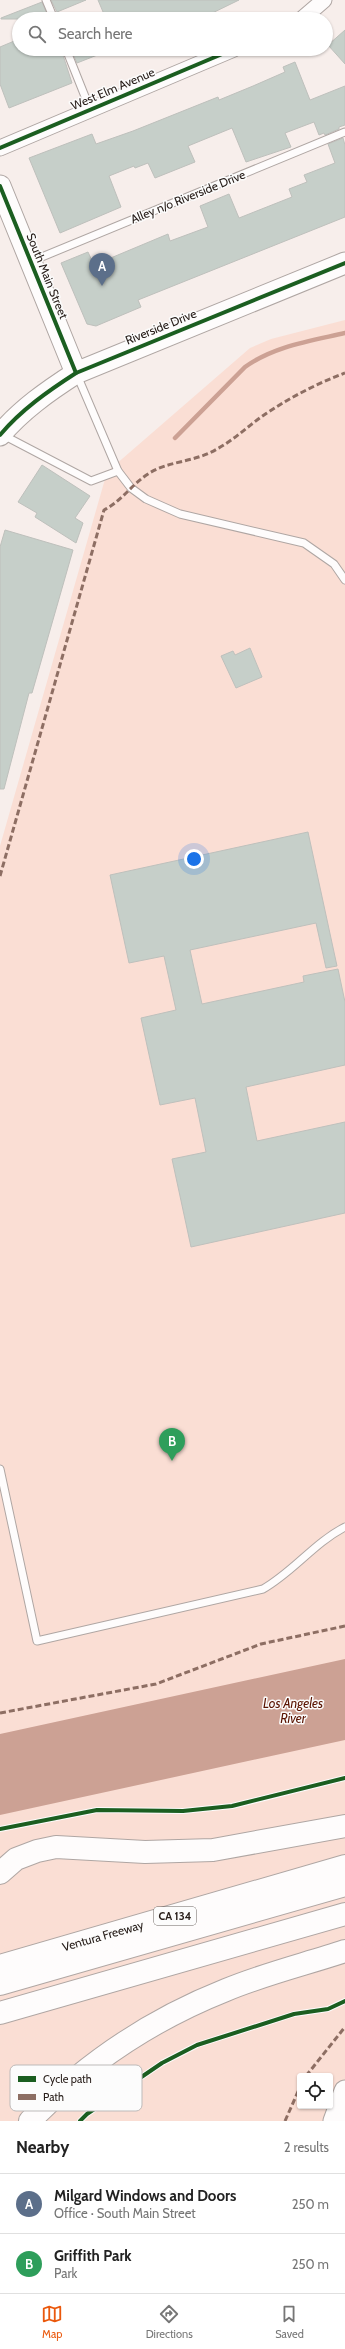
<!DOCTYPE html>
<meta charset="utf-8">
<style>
body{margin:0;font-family:Cabin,sans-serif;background:#f6f6f6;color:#222}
.controls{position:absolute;right:12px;bottom:12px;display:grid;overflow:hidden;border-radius:4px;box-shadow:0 1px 3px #0004}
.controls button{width:36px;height:36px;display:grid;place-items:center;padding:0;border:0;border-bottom:1px solid #e0e0e0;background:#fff;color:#222;font:20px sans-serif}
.you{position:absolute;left:194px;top:859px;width:14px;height:14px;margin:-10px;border:3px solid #fff;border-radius:50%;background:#1a73e8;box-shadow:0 0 0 6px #1a73e833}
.badge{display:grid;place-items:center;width:26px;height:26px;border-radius:50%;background:#ea580c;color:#fff;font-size:13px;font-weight:700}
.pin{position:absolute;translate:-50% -33px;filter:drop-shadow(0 1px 2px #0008)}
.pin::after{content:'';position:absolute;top:21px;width:14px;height:12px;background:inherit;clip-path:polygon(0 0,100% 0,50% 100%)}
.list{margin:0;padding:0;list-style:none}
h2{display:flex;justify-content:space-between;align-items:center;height:52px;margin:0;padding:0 16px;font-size:17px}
h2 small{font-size:13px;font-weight:400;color:#767676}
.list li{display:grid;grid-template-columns:26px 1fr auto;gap:12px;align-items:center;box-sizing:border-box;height:60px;padding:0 16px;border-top:1px solid #e0e0e0}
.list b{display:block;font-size:15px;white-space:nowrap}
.list p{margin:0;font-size:13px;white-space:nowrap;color:#767676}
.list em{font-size:13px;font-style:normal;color:#767676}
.icon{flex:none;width:22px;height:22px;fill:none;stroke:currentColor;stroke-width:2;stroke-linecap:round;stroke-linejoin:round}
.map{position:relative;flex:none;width:345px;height:2121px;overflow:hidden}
.search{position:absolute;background:#fff;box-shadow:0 1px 3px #0004;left:12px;right:12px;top:12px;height:44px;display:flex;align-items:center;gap:10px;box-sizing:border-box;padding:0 14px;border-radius:22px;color:#767676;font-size:15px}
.sheet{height:172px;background:#fff}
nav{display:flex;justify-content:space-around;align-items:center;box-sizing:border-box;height:56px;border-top:1px solid #e0e0e0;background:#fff;font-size:11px;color:#767676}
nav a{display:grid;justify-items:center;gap:2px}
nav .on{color:#ea580c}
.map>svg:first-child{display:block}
.green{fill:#faded4;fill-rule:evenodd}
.water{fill:#cca194}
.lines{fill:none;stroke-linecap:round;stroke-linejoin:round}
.stream{stroke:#cca194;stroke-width:4.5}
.building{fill:#c6cfc9;stroke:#bec0bc}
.lane-casing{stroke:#afa6a3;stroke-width:9}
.street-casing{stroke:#afa6a3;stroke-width:17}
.secondary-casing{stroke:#afa6a3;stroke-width:23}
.highway-casing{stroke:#afa6a3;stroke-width:24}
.lane{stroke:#fefcfc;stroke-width:7}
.street{stroke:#fefcfc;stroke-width:15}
.secondary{stroke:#fefcfc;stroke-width:21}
.highway{stroke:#fefcfc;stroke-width:22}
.quiet{stroke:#8d6e63;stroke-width:3;stroke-dasharray:6 3;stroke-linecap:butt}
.cycleway-casing{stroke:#fcfcfc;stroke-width:6}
.cycleway{stroke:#1b5e20;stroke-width:4}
.labels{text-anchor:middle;stroke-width:3;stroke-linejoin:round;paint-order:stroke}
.shield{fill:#fcfcfc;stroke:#69625f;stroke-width:1}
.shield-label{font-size:11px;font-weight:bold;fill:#2a201c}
.street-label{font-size:12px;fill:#2a201c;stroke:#fcfcfc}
.water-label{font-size:13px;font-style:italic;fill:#5a1300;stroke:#fcfcfc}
.key{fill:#fcfcfc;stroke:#bdbab9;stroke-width:1}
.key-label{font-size:11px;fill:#2a201c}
</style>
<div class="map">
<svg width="345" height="2121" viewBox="0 0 345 2121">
<rect width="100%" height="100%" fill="#f7eeeb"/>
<path class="green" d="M345,320V2121H0V846L107,472L250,348L271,339ZM300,2076H330V2106H300Z"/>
<path class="water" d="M345,1659V1740L0,1815V1734Z"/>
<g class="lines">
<path class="stream" d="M175,438L245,367C274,346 310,341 345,333"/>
</g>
<g class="building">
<path d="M51,0H86L57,12Z"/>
<path d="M98,0H239L200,19L197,13L184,19H106Z"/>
<path d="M42,2L49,19H1V18Z"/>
<path d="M345,30V64L328,45Z"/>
<path d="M19,39V49H61L72,83L9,108L0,84V47Z"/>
<path d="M71,49H109L110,50L77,63Z"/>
<path d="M295,62L310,100L345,86V125L339,127V129L325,135L324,133L319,135L314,122L285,133L291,147L246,162L232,128L188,146L195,162L155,178L148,163L135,168L134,166L109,176L121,207L60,233L29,158L92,134L96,144L133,131L218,97L219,100L253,86L285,72L283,67Z"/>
<path d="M343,138L345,145V217L138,300L141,307L96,326L87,324L61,263L88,252L94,265L168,234L170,241L208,227L200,206L229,194L239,218L292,197L289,189L307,182L304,175L335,163L328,144Z"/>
<path d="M42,465L90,496L75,518L83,523L76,543L35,517L37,513L18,502Z"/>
<path d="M5,530L73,550L32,693H29L4,789H0V547Z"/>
<path d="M250,648L262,677L236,688L221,656L233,651L235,655Z"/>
<path d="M308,832L337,966L326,968L316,923L190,950L202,1004L304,982L303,976L338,969L345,1002V1065L246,1087L257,1141L345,1122V1213L191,1247L172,1159L206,1152L195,1098L160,1105L141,1018L176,1010L164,956L129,963L110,875Z"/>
</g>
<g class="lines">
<g class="lane-casing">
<g id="lane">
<path d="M46,0L54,19"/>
<path d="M66,49L90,109"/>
<path d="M32,261L345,132"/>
<path d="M77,375L118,471L131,488L146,499L180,514L304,543L334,564L345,580"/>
<path d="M3,435L91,481L118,471"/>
<path d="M0,1469L37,1641L263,1589C293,1572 314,1543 345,1527"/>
</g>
</g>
<g class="street-casing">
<g id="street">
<path d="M302,19L324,0"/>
<path d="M0,148L234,49"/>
</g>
</g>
<g class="secondary-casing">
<g id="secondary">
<path d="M0,186L76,373"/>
<path d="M0,435C21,410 48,391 76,373L345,263"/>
<path d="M334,2121L345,2091"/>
</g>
</g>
<g class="highway-casing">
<g id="highway">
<path d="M0,1873L16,1859L37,1851L56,1847L145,1852L213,1850L345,1826"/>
<path d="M0,1966L345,1866"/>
<path d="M0,1984L345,1885"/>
<path d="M0,2013L345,1914"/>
<path d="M30,2121C85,2064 153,2019 226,1990C264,1974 306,1964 345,1951"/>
</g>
</g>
<use href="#lane" class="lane"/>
<use href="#street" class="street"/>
<use href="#secondary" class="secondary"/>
<use href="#highway" class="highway"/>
<g class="quiet">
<path d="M0,876L104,510C123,500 131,485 148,474C167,461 196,462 217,449C234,440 248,426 264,415C289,398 316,384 345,373"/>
<path d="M0,1713L156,1684L261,1644L345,1626"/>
<path d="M306,2076L345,2027"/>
<path d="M285,2121L300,2087"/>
</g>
<g class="cycleway-casing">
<g id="cycleway">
<path d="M0,148L234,49"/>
<path d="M0,186L76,373"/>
<path d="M0,435C21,410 48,391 76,373L345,263"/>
<path d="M0,1829L97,1810L183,1811L232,1806L345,1778"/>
<path d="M80,2121L87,2114L162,2063L197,2045L294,2014L328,2009L345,2001"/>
</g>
</g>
<use href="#cycleway" class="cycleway"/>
</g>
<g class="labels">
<rect class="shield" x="154" y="1907" width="42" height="18" rx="3"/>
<g class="shield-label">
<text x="175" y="1920">CA 134</text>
</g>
<g class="street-label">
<text transform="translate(113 89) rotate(-23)" y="4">West Elm Avenue</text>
<text transform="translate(188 197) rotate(-22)" y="4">Alley n/o Riverside Drive</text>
<text transform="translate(47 276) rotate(68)" y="4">South Main Street</text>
<text transform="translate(161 327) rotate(-22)" y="4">Riverside Drive</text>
<text transform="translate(103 1936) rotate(-16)" y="4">Ventura Freeway</text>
</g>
<g class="water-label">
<text x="293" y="1708">Los Angeles<tspan x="293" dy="15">River</tspan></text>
</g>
</g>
<rect x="10" y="2065" width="132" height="46" rx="6" class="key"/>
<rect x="18" y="2076" width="18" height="6" fill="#1b5e20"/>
<rect x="18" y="2094" width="18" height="6" fill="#8d6e63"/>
<g class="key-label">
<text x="43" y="2083">Cycle path</text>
<text x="43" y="2101">Path</text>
</g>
</svg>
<div class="controls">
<button><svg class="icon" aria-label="locate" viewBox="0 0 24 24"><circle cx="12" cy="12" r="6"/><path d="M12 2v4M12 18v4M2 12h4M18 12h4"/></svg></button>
</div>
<div class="you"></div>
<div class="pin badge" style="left:102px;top:286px;background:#5c6f8a">A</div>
<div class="pin badge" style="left:172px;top:1461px;background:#2e9e5b">B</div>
<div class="search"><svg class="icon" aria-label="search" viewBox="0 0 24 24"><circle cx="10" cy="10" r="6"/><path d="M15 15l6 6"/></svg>Search here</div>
</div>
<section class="sheet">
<h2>Nearby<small>2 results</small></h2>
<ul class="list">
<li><span class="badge" style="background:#5c6f8a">A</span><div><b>Milgard Windows and Doors</b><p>Office · South Main Street</p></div><em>250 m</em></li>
<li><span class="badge" style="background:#2e9e5b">B</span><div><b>Griffith Park</b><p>Park</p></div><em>250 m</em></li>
</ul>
</section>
<nav>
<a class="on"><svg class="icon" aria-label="map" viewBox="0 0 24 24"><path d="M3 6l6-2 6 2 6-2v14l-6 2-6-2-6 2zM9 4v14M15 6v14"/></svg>Map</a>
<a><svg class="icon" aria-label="directions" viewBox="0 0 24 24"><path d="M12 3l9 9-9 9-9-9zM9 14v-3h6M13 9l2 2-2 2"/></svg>Directions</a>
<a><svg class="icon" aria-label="saved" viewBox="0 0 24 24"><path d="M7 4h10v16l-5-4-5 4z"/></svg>Saved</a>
</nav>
